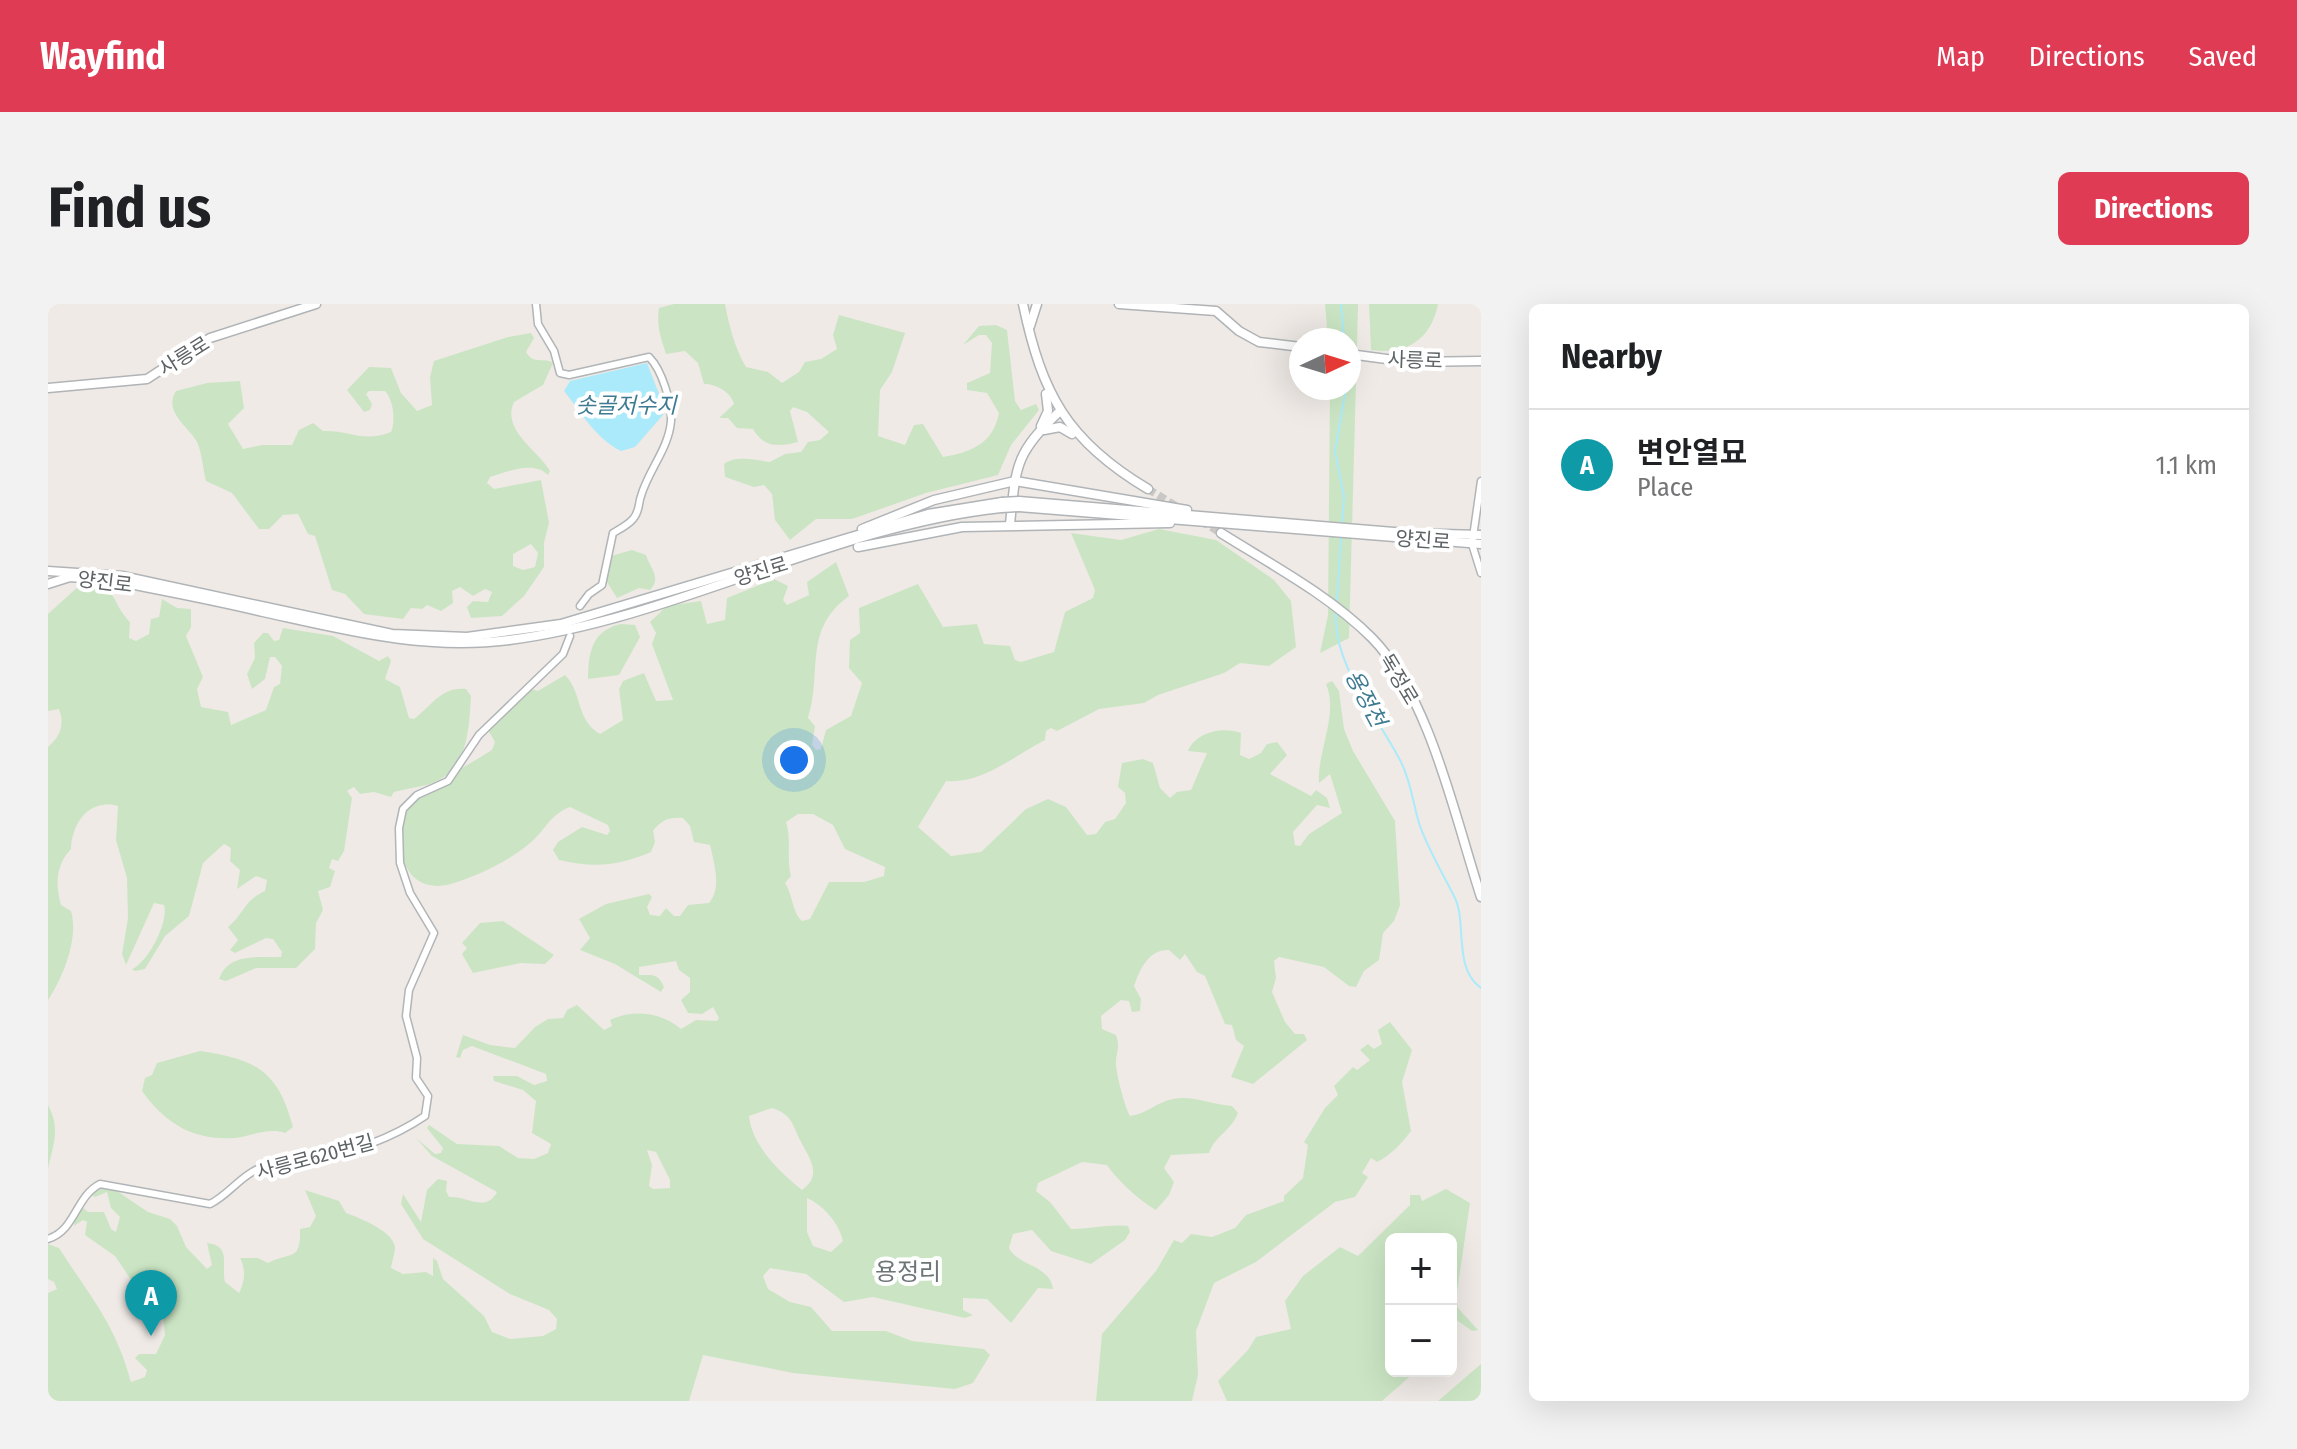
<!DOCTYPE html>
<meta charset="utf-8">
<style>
body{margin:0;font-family:"Fira Sans Condensed","Noto Sans KR",sans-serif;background:#f2f2f2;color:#202124}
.controls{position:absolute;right:24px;bottom:24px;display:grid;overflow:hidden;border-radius:12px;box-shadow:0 8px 32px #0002}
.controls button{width:72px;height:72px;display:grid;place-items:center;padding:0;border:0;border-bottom:2px solid #e0e0e0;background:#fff;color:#202124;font:40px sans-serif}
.compass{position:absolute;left:1241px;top:24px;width:72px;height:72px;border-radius:50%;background:#fff;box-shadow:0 8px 32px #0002;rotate:86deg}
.you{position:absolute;left:746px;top:456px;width:28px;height:28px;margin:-20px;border:6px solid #fff;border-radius:50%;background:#1a73e8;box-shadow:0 0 0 12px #1a73e833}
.badge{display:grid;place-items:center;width:52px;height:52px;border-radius:50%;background:#df3b55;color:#fff;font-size:26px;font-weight:700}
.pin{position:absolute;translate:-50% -66px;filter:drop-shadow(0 2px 4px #0008)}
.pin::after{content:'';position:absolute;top:42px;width:28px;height:24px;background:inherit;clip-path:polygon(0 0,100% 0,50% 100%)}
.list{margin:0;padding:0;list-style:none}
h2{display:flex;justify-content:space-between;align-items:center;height:104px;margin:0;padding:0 32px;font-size:34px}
h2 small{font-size:26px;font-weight:400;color:#757577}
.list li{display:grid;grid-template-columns:52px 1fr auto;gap:24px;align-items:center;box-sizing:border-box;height:112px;padding:0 32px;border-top:2px solid #e0e0e0}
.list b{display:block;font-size:30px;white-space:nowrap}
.list p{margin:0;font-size:26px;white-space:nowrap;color:#757577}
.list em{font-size:26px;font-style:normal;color:#757577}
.map{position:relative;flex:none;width:1433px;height:1097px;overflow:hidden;border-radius:12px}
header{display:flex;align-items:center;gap:48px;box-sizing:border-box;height:112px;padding:0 40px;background:#df3b55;color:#fff}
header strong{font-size:38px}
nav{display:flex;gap:44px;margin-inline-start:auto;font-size:28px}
.intro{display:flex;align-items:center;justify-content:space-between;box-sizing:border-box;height:192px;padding:0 48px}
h1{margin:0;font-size:56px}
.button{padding:20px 36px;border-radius:12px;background:#df3b55;color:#fff;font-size:28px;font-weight:700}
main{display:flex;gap:48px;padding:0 48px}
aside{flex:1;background:#fff;border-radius:12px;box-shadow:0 8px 32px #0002}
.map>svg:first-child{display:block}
.green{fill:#cbe5c4;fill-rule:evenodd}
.water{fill:#aaeafa}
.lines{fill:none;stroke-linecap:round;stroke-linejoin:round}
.stream{stroke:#aaeafa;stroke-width:2}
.secondary-tunnel{stroke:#cac8c6;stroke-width:8;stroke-dasharray:8 4;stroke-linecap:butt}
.street-casing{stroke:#b1b5b7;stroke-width:9}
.secondary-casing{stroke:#b0b4b7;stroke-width:11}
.street{stroke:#fff;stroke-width:6}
.secondary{stroke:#fff;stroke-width:8}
.secondary-bridge-casing{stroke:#b0b4b7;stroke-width:11;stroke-linecap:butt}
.secondary-bridge{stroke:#fff;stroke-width:8}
.labels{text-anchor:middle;stroke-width:8;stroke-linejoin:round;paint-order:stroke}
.street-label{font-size:20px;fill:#5d6365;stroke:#fff}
.water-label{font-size:22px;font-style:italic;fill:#3e7b92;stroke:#fff}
.quarter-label{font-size:24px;fill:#6e7577;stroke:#fff}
</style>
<header>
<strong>Wayfind</strong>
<nav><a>Map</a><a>Directions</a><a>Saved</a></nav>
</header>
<div class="intro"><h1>Find us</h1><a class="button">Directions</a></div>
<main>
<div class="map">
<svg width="1433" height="1097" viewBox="0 0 1433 1097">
<rect width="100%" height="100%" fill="#efeae6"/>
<g class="green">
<path d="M626,0H677C681,21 687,45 698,63L720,68L734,79L751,68L757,58L773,55L789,45L785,31L791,11L857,29L844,68L832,86L830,132L857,141L866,121L875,120L895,153C923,148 945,140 951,109L939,89L919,86V79L942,69L944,39L938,31H931L915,41L931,22L948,21L959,26L967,97L973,106L988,100L991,106L963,141L950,171L878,189L804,215H768L742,236L727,216L724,190L716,181L706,183L677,173L676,160C688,151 708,156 722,158L737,150L753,148L760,138L772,136L781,128L759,108L745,103L742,107L750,138C731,143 716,144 705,125L689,124L680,114H671L686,100C683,88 668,80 656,80L650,59L637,47L618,50C613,34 608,21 611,4Z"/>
<path d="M1277,0H1310V5L1301,334L1272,349L1280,311L1282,84H1301V36H1280Z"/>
<path d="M1321,0H1390C1383,36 1358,51 1323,46Z"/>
<path d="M483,29L486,34L478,48C486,62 496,52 505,59L495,81L466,98C453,126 490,146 502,167L500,171C486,156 459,168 442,173L439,179L446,185L493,176L501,219L496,239V263L476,292L454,312L423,314L419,303L425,297L440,298L444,288L437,285L425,292L412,283L404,287L405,299L393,307L379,301L374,305L363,304L355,315L316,310L297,290L284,286L267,232L260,230L250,210L235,211L221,225H211L184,189L158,177C155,165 154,149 149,138C140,122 115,108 128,87L159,79L192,77L196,104L180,120L195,145L214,141H244L251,126L265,119L275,127C302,126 315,139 343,128C348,117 345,95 337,87H321L318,90L324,100L322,106L316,108L299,86L321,63L343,64L353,89L369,107L384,101L382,73L386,57L460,33ZM483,240L490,249L487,263L475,266L465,262V250Z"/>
<path d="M1111,225L1168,236L1226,276L1243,297L1248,343L1221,362L1192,359L1176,369L1110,391L1096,399L1051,405L1009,427L1003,424L998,427L997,436C964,453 934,480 898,477L870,523L903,552L933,548L978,505L1000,495L1018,503L1039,531L1048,530L1057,518L1067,515L1078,499L1077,489L1070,483L1074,459L1095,455L1105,459L1112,484L1122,494L1129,488L1143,486L1159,449L1140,447C1147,429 1174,422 1193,429L1192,451L1201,455L1213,449L1219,440L1229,438L1239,451L1222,470L1263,492L1268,486L1279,494L1282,504L1269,501L1245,528L1247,541L1252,542L1261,530L1294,509L1282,470L1271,479C1269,447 1291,410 1278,380L1284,377L1291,387L1296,425L1305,447L1347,517L1352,601L1346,617L1335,629L1331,656L1316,667L1308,683L1301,682L1276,663L1231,653L1226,657L1228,674L1224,688L1237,718L1247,730H1256L1259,736L1205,780L1183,773L1196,742L1188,736L1184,721L1177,720L1157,672L1149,668L1137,650L1132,656L1121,646C1101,645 1092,665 1086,682L1093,695L1092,707L1084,708L1081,697L1073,696L1053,712L1054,725L1068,731C1072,742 1069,746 1068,757C1067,766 1077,804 1082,812C1099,810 1108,798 1125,795C1145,791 1164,801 1184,802L1190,809C1183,827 1167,832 1161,849L1123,851L1116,864L1126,878L1121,891L1108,906C1093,898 1068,875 1059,861L1034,858L990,879L988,887L1002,898L1023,925C1042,925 1061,920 1080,922L1082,928L1077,936L1043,960L1003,947L984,926L965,930L961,944C971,963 1002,961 1005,985L990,984L963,1019L939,995L915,994V1006L925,1011L917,1014L825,993L796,998L758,970L722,964L715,972L720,985L742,998L763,1003L784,1027H838L864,1037L936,1045L942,1051L925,1079L907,1085L745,1069L655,1051L641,1097H0V989L9,985L6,978L0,975V940L11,944C43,994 67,1019 83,1078L97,1073L99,1066L87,1054L91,1050H108L117,1031L114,1003L88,983L67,952L37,931L39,918L35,916L26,922L29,905L34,903L40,908H56L63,925L68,928L72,913L63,904L59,888L47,893L42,890L49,883L60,881L100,908L122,915L129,922L138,943L159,965L164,961L159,939C184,942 173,960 177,978L191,989C197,977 198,965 192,954H210L220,959C243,947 253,958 252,925L262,923L268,912L257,886L291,897L298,909C312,914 345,927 347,943C347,949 344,958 343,964L355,970L378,968L385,972V954L389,957L395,975L436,1012L444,1028L462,1035L495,1032L508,1025L509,1015L501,1006L462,990L375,935L353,900L355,890L373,918L379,886L390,875L399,877L398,887L401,893C420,892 438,909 449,888L384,852L368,834L387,850L393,849L395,844L379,824L381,821L409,840L451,842L470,854L486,855L500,849L503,840L484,829L488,797L475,786L446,777L445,772H469L486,781L499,777L498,770L424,742L415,746L412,754L408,753L415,731L442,741L467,744L487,723L500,715L515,714L519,706L529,701L556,726L564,722L562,716C585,705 613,708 633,725L648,716L669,717L671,714L665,703L654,710L640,709L633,696L642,688V674L631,666L628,657L591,663V671C605,671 610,669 616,683L613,688L567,660L532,646L542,634L531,615L558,600L601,590L604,593L599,603L602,611L612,612L618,604L626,612H632L640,601L661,599C674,584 666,559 662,541L646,538L642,522L635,514C620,513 614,516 605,527L607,538L603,548C571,562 545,564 511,556L505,546L510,538L534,523L559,531L562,527L560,521L522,503C501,511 498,526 482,539C461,557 432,571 406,579C353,596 342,535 362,499C366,491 432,454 444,446L447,438L440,426L483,385L490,387L517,371C535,389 527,415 552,430L575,416L571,385L575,377L596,369L608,397L625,396L604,340L608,329L602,318L619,302L653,297L659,320L677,316L679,294L726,275L740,282L735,296L739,301L761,291L759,278L788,258L801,292C754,326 775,369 760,414L767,422L764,441L768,446L773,445L778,426L803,412L814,379L801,364L802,336L812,329L811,304L870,280L895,323L929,320L936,340L962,342L967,356L973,358L1006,348L1017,308L1045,294L1047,286L1023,229L1073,236ZM750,510H765L785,521L797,545L837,563L836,572L816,578H781L762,615L754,617C744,608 745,591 737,579L743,572C738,553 744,537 738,518ZM724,804C743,810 744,819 752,836C760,852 776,871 754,886C732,868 704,842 701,812ZM599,846L608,848L622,876V884L605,885L601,882L604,861ZM759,894C775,901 791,919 795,937L783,948L765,942L759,928Z"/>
<path d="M584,246L598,251C602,264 614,274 602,286L591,284L569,294L559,278L563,252Z"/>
<path d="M32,281C78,289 57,290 82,318L81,334L88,337L101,330L103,315L111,313L114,295L129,304L143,305V323L138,332L155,373L149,385L153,403L180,408L183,421L218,406L226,383L232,380L234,362L227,353H222L217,375L204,385L199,370L207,354L206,339L215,329H220L226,337L231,336L235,324L285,332L331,357L340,352L343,357L337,375L352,383L361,414L366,415C383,402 394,382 418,385L423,392C421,421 421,462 389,477C377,483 360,484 346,488L343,493L326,488L312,490L306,483L299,487L304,494L296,547L290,557L284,555L281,564L287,567L282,583L270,587L275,606L268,619L267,645L248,664H208L178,677L171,675C181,648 210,654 233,653L234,648L225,635L218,634L187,649L182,646L190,636L180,623C197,609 195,597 217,587L219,576L208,572L189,585L192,566L182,557L183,544L176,540L155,559L141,612L117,632L97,665L87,667L84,665C100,658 121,618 116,601L106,599L78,661L74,650L80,614L79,574L68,536L70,502C41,494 24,519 23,545C8,561 7,580 13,601L23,607C31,634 15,674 0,696V443C12,433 17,421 11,405L0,407V310Z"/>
<path d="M573,320L587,321L592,333L571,371L540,375C540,347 545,326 573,320Z"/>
<path d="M455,617L506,651L497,660L473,659L425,669L414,650L419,644L414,639L432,619Z"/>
<path d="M1342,718L1364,746L1354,778L1363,827C1354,839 1343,851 1329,858L1323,854L1314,869L1320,873L1307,893L1287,898L1208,958L1166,979L1148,1027L1150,1071L1144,1097H1048L1054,1030L1108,967L1126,936L1134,939L1143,930L1164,933L1187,924L1198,911L1236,897V892L1255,874L1260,841L1256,838L1277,804L1290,791L1286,782L1305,763L1309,766L1322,756L1312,746L1320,740L1326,745L1334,740L1330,726Z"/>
<path d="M152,747C207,755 230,766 245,823L237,829C219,823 205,832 187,834C145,837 117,819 94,787L97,774L104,771L109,759Z"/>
<path d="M0,801C13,825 5,841 0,865Z"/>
<path d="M1398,885L1422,899L1408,995L1410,1004L1430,1026L1424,1027L1403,1012V935H1343V1067H1368L1334,1097H1179L1170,1077L1200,1046L1208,1033L1243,1025L1237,997L1255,972L1292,943L1310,952L1362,901V891H1372L1374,897Z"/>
<path d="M1433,1060V1097H1390Z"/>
</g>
<path class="water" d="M599,59L613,95L615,111L587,143L573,147C547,134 533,108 516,87L522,77Z"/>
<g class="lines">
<g class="stream">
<path d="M1293,0L1296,36"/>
<path d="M1294,222L1296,193L1287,147L1298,84"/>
<path d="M1289,297L1293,232"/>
<path d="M1288,308C1284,360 1330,413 1353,458C1363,477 1365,501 1372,522C1381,547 1395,570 1407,594C1419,620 1405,664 1433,684"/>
</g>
<g class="secondary-tunnel">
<path d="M1100,185L1131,204"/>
<path d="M1153,217L1173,229"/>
</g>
<g class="street-casing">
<g id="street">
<path d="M488,0L490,20L506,47L512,69L521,71L601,53C614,66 624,99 623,117C621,144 600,167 593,192C590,200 592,207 585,215C580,221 572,225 565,229L554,281L541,290L532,302"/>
<path d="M1433,177L1424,240L1433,269"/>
<path d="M0,935C28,926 27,893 52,880L162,900C184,889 194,867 224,860C234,858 245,859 255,858C299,850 340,837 377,812L380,792L368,774L369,754L358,712L361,686L386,629L362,589L352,559L351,524L355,505L369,491L400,477L431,431L515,350L522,332"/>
</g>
</g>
<g class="secondary-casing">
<g id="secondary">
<path d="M975,0C994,90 1019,137 1100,185"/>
<path d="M1071,0L1168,7L1191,27L1211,38L1253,43"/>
<path d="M982,22L989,0"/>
<path d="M1301,50L1361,58L1433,57"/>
<path d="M0,84L99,75L162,34L268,0"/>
<path d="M993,122L1000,107L998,90"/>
<path d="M996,126L1012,123L1024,130"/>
<path d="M971,197L1358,229L1433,231"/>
<path d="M971,203L1433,240"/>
<path d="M962,220C968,162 967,149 1011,108"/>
<path d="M814,225L886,196L967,177L1139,206"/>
<path d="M1173,229C1224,261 1281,291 1324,334C1382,393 1407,514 1433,593"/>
<path d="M810,243L914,223L1122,219"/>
<path d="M0,267L74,272L344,330L419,333L513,320L880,210L954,198"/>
<path d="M0,280L22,273L67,277C116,287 166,296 215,308C297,326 376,347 461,336C630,314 784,222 953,204"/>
</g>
</g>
<use href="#street" class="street"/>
<use href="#secondary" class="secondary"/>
<g class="secondary-bridge-casing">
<g id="secondary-bridge">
<path d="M954,198L971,197"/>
<path d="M953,204L971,203"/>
</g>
</g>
<use href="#secondary-bridge" class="secondary-bridge"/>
</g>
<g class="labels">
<g class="street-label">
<text transform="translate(136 52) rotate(-32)" y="7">사릉로</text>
<text transform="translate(1367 56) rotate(2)" y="7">사릉로</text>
<text transform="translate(1375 236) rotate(4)" y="7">양진로</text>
<text transform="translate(713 267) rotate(-17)" y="7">양진로</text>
<text transform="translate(57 278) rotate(7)" y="7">양진로</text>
<text transform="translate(1351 375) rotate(59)" y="7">독정로</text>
<text transform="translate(267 853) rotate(-15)" y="7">사릉로620번길</text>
</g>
<g class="water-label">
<text x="578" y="109">솟골저수지</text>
<text transform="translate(1318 394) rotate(62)" y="8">용정천</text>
</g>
<g class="quarter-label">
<text x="860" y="976">용정리</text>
</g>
</g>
</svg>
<div class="controls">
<button>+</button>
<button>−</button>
</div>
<svg class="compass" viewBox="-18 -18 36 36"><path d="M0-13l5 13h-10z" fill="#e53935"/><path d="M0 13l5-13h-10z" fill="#757577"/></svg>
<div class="you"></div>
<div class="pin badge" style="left:103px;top:1032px;background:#0f9aa8">A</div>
</div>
<aside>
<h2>Nearby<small></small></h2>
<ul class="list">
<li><span class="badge" style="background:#0f9aa8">A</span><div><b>변안열묘</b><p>Place</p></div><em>1.1 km</em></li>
</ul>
</aside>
</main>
